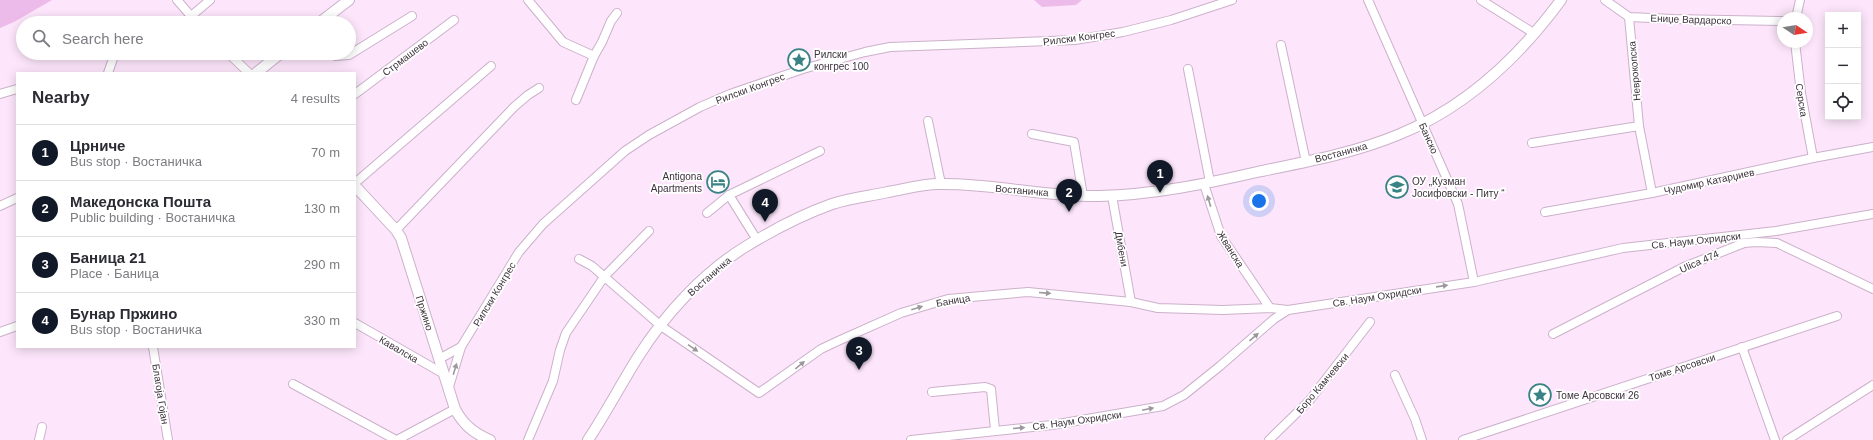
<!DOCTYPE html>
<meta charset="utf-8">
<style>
body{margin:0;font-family:Arial,sans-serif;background:#f2f2f3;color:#2b2b33}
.controls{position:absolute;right:12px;top:12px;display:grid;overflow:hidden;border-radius:0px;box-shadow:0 2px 10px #0003}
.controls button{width:36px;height:36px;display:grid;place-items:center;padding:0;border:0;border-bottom:1px solid #e1e1e2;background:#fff;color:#2b2b33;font:20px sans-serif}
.compass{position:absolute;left:1777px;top:12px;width:36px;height:36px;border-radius:50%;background:#fff;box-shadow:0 2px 10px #0003;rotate:102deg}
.you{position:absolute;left:1259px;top:201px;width:14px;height:14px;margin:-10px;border:3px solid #fff;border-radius:50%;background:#1a73e8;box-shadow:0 0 0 6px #1a73e833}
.badge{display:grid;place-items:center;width:26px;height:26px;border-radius:50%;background:#111827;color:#fff;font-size:13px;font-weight:700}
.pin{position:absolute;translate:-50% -33px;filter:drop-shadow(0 1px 2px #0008)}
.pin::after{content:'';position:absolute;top:21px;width:14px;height:12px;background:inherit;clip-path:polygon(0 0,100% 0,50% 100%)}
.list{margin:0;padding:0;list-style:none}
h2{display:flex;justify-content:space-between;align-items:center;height:52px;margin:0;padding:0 16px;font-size:17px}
h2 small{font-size:13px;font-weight:400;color:#7c7c81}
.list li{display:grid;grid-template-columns:26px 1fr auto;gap:12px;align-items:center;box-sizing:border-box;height:56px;padding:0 16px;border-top:1px solid #e1e1e2}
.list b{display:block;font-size:15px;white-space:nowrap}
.list p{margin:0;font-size:13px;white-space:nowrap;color:#7c7c81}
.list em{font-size:13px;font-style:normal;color:#7c7c81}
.icon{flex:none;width:22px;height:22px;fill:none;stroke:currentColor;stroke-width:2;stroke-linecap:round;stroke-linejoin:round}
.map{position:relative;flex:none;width:1873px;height:440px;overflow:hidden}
.search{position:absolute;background:#fff;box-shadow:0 2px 10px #0003;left:16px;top:16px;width:340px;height:44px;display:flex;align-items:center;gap:10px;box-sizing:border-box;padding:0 14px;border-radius:22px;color:#7c7c81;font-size:15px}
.panel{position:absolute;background:#fff;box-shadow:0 2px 10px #0003;left:16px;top:72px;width:340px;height:276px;border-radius:0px}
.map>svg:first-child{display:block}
.green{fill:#edbbea}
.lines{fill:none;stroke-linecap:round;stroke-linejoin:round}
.minor-casing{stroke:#cbb1ca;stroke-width:10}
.tertiary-casing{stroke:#cbb1ca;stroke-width:12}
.minor{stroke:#fff;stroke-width:8}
.tertiary{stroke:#fff;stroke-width:10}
.oneway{fill:#9e989e}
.labels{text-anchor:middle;stroke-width:3.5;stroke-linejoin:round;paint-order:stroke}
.street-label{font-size:10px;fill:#3d323c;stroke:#fff}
.poi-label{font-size:10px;fill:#3d323c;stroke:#fff;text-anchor:start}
</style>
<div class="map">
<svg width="1873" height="440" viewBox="0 0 1873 440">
<rect width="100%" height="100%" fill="#fde6fb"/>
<g class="green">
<path d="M0,0H52L14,22L0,28Z"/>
<path d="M1034,0H1082L1076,5L1042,7Z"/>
</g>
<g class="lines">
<g class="minor-casing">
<g id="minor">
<path d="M177,0L197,23"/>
<path d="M528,0L563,42L594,56"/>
<path d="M1368,0L1458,204L1474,282"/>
<path d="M1481,0L1535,34"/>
<path d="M1605,0L1629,17L1673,19L1783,21"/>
<path d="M190,17L210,0"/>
<path d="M1629,17L1639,126L1652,193"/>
<path d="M1796,18L1800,0"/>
<path d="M1795,42L1801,93L1813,158"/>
<path d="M1281,45L1306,162"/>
<path d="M228,53L249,73"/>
<path d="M332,53L335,56L349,55L412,16"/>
<path d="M1188,69L1210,182"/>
<path d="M108,73L115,53"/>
<path d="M0,94L17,89"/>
<path d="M355,94L454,20"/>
<path d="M576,100L594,56L602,42L611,21L617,13"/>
<path d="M928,121L941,184"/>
<path d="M1032,134L1074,142L1083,196"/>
<path d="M1532,143L1639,126"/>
<path d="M355,183L491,66"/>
<path d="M1204,184L1221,236L1270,308"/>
<path d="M729,195L757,240"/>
<path d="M1112,196L1131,302"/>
<path d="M0,206L17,198"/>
<path d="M1545,212L1652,193L1813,158L1873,147"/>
<path d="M707,213L729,195L820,151"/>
<path d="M396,230L514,107L528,95L539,88"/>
<path d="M579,259L592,266L661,326L759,393L821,349L838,341L901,313L948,299L1028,292L1131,302L1158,308L1223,310L1270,308L1288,310"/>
<path d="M355,323L444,374"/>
<path d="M0,332L17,326"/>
<path d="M1553,334L1684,267L1744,243L1756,242L1777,243L1873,289"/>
<path d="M153,347L168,440"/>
<path d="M1742,347L1775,440"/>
<path d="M439,359L461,347"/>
<path d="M1395,375L1415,419L1422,440"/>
<path d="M293,384L396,440"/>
<path d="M448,390L461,347L519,252L543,224L625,151L649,135L700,107L730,94L803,69L865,52L890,47L917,46L1075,40L1123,32L1171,20L1232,0"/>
<path d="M932,392L985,387L991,389L995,430"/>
<path d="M39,440L42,427"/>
<path d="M397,440L455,409"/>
<path d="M528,440L553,381L560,350L566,333L604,277L649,231"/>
<path d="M911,440L1052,425L1163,406L1184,395L1220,366L1274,319L1288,310L1474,282L1623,248L1776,231L1873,214"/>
<path d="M1269,440L1309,401L1370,322"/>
<path d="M1463,440L1837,316"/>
<path d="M1787,440L1873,385"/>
</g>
</g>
<g class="tertiary-casing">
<g id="tertiary">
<path d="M319,23L349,0"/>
<path d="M256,73L281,53"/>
<path d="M355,186L396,230L401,238L455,409C463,424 473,433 490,440"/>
<path d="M588,440C606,413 621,384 638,357C665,314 703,273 745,247C771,231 804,214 832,204C850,198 870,196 888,192C905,189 922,184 939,184C992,183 1045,197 1099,196C1152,195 1205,184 1257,172C1305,162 1355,153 1400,134C1466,107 1519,57 1561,0"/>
</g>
</g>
<use href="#minor" class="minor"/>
<use href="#tertiary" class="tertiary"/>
</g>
<defs><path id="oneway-solid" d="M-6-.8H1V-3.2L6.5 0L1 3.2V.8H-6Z"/></defs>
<g class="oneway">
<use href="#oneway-solid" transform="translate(1209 201) rotate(-106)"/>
<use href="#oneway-solid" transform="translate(1442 286) rotate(-8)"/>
<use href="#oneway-solid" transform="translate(1045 293) rotate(5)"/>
<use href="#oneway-solid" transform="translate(917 308) rotate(-17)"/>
<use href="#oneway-solid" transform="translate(1254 337) rotate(-41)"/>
<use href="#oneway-solid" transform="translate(693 348) rotate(34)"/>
<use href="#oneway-solid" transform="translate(800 365) rotate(-39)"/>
<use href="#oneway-solid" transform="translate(455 369) rotate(-73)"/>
<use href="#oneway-solid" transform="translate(1148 409) rotate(-12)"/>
<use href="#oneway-solid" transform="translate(1019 428) rotate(-5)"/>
</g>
<defs>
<g id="sight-ring" transform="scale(1.15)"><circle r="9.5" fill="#fff" stroke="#3a8385" stroke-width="1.5"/><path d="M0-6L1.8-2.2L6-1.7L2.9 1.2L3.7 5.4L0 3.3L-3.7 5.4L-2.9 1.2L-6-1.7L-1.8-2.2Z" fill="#3a8385"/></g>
<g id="hotel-ring" transform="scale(1.15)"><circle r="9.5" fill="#fff" stroke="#3a8385" stroke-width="1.5"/><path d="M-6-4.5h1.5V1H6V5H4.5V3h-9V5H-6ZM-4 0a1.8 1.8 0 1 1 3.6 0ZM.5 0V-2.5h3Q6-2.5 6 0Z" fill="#3a8385"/></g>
<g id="school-ring" transform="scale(1.15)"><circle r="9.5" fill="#fff" stroke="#3a8385" stroke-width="1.5"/><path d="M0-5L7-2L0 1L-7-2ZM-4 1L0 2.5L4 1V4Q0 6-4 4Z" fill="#3a8385"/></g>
</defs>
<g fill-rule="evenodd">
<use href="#sight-ring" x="799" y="60"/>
<use href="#hotel-ring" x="718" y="182"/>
<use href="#school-ring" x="1397" y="187"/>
<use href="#sight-ring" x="1540" y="395"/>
</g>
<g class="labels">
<g class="street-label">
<text transform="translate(1691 19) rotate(2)" y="4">Ениџе Вардарско</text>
<text transform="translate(1079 37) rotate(-7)" y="4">Рилски Конгрес</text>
<text transform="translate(405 57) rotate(-37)" y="4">Стрмашево</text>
<text transform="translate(1634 71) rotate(-95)" y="4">Неврокопска</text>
<text transform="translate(750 88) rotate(-20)" y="4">Рилски Конгрес</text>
<text transform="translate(1802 100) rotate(81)" y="4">Серска</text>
<text transform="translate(1429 138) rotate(66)" y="4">Банско</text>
<text transform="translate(1341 152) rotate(-15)" y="4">Востаничка</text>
<text transform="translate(1709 181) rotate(-12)" y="4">Чудомир Катарџиев</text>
<text transform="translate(1022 190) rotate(5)" y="4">Востаничка</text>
<text transform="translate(1696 240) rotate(-6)" y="4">Св. Наум Охридски</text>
<text transform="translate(1122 249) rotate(80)" y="4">Дмбени</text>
<text transform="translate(1231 249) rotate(58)" y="4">Жванска</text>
<text transform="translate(1699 261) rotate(-24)" y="4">Ulica 474</text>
<text transform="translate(709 276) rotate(-41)" y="4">Востаничка</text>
<text transform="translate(494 294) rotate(-59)" y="4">Рилски Конгрес</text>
<text transform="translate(1377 296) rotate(-9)" y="4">Св. Наум Охридски</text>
<text transform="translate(953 300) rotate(-10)" y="4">Баница</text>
<text transform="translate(425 313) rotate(72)" y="4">Пржино</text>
<text transform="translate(399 349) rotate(30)" y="4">Кавалска</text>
<text transform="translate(1682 367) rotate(-18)" y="4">Томе Арсовски</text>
<text transform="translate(1322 383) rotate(-50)" y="4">Боро Камчевски</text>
<text transform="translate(161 394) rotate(81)" y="4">Благоја Гојан</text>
<text transform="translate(1077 420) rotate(-8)" y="4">Св. Наум Охридски</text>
</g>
<g class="poi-label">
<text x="814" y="58">Рилски<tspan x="814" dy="12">конгрес 100</tspan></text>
<text x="702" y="180" text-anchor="end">Antigona<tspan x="702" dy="12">Apartments</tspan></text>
<text x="1412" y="185">ОУ „Кузман<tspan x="1412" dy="12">Јосифовски - Питу “</tspan></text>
<text x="1556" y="399">Томе Арсовски 26</text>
</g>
</g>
</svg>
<div class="controls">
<button>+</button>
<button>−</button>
<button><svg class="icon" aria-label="locate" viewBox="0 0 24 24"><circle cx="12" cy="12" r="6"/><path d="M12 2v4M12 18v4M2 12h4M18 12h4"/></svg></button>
</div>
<svg class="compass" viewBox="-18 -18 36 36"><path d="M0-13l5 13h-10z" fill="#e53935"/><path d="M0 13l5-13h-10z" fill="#7c7c81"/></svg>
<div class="you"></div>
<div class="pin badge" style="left:1160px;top:193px">1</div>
<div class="pin badge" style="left:1069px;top:212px">2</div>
<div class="pin badge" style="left:859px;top:370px">3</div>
<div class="pin badge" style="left:765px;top:222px">4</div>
<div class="search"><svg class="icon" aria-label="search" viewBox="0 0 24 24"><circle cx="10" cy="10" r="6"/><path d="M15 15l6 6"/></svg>Search here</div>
<section class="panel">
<h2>Nearby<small>4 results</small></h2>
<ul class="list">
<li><span class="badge">1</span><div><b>Црниче</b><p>Bus stop · Востаничка</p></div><em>70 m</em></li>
<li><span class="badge">2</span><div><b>Македонска Пошта</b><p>Public building · Востаничка</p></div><em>130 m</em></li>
<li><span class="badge">3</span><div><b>Баница 21</b><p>Place · Баница</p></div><em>290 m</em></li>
<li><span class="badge">4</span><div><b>Бунар Пржино</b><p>Bus stop · Востаничка</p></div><em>330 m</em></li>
</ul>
</section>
</div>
